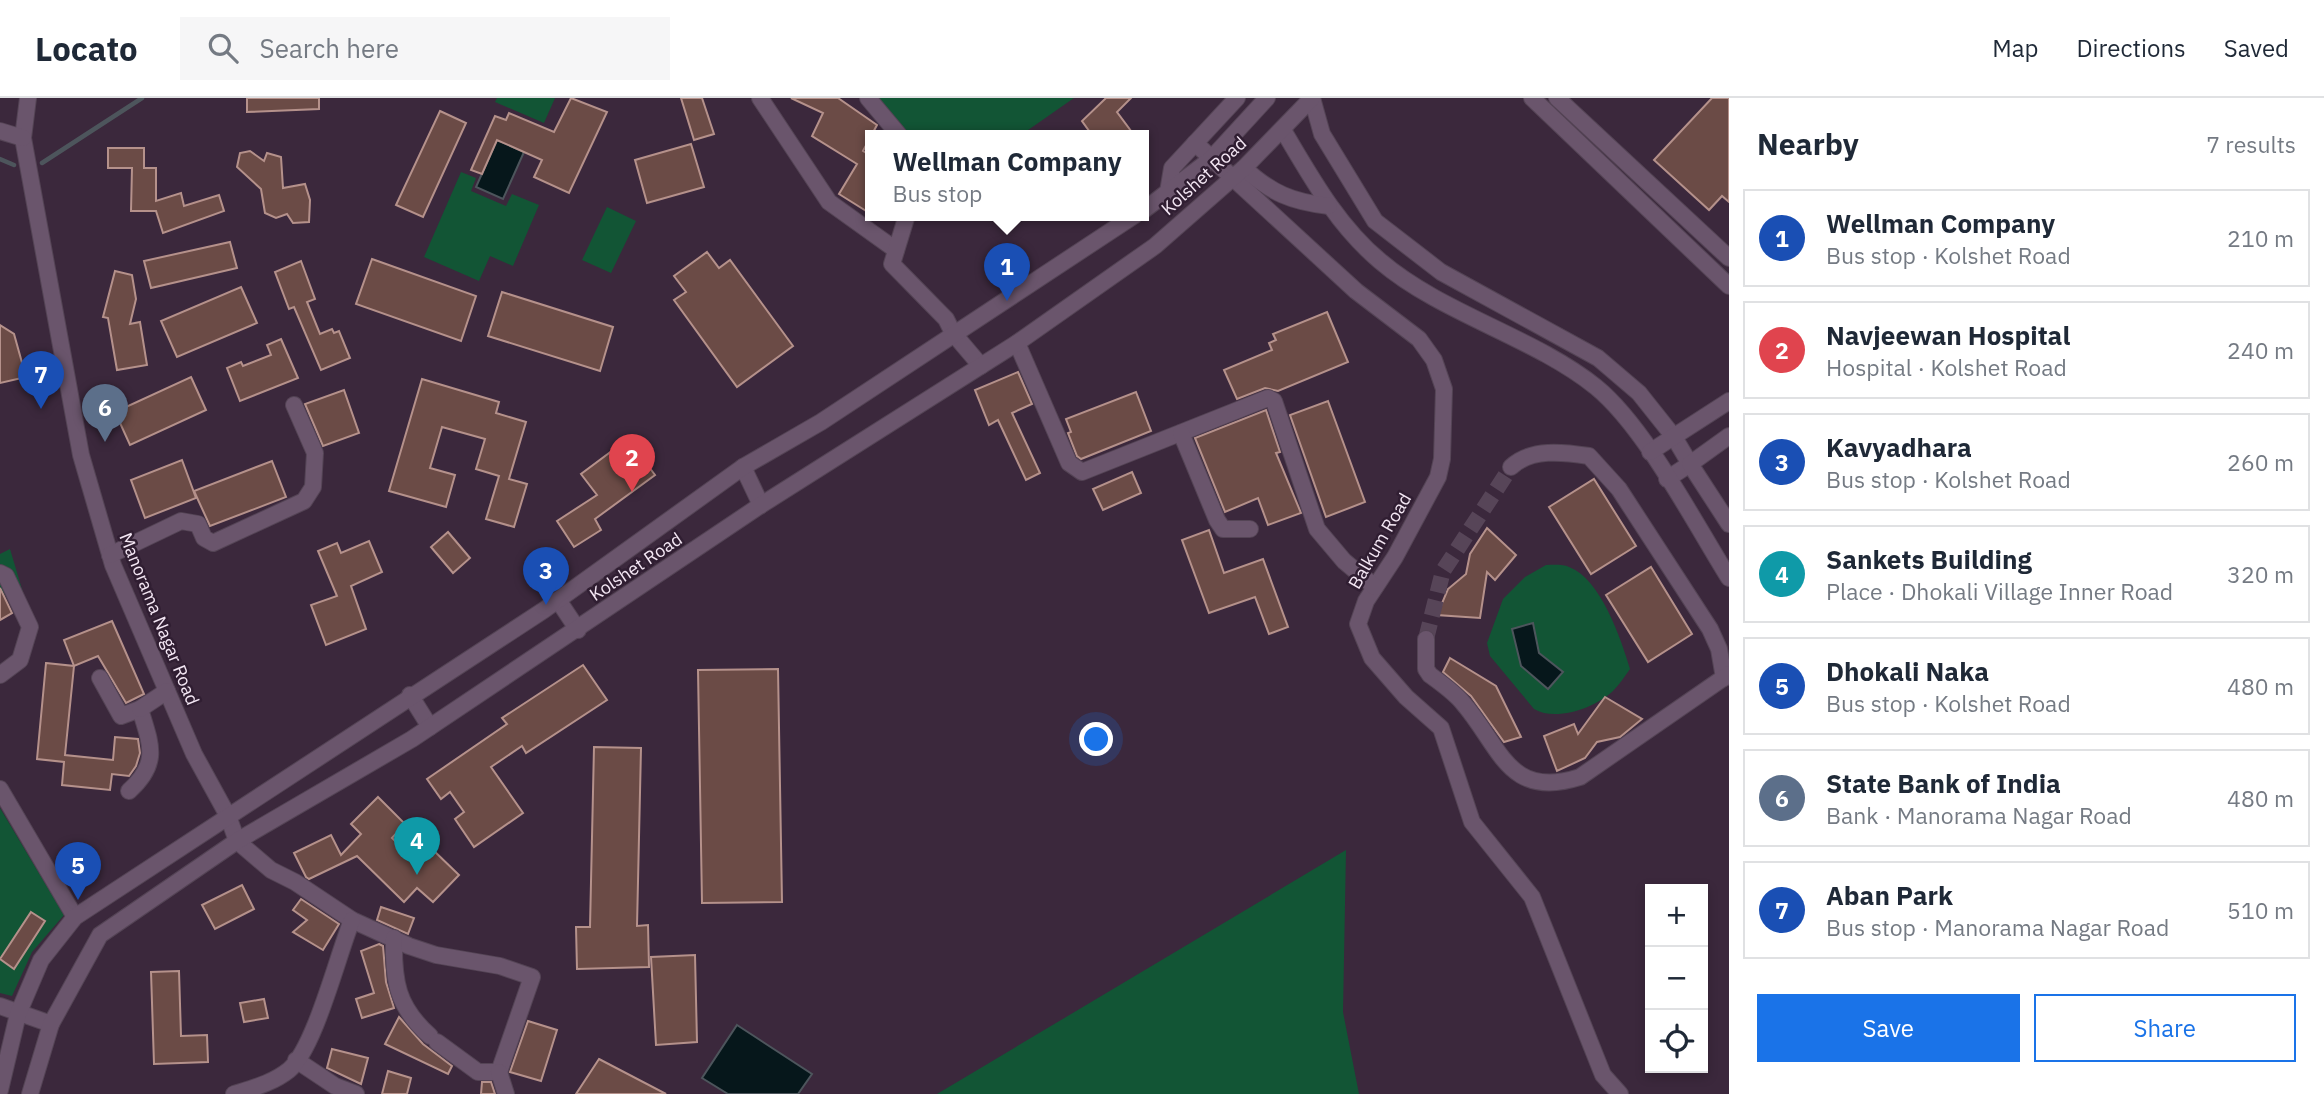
<!DOCTYPE html>
<meta charset="utf-8">
<style>
body{margin:0;font-family:"IBM Plex Sans",sans-serif;background:#f6f6f7;color:#1f2937}
.controls{position:absolute;right:21px;bottom:21px;display:grid;overflow:hidden;border-radius:0px;box-shadow:0 4px 10px #0003}
.controls button{width:63px;height:63px;display:grid;place-items:center;padding:0;border:0;border-bottom:2px solid #e0e1e3;background:#fff;color:#1f2937;font:35px sans-serif}
.you{position:absolute;left:1097px;top:642px;width:24px;height:24px;margin:-18px;border:5px solid #fff;border-radius:50%;background:#1a73e8;box-shadow:0 0 0 10px #1a73e833}
.badge{display:grid;place-items:center;width:46px;height:46px;border-radius:50%;background:#1a73e8;color:#fff;font-size:23px;font-weight:700}
.pin{position:absolute;translate:-50% -58px;filter:drop-shadow(0 2px 4px #0008)}
.pin::after{content:'';position:absolute;top:37px;width:24px;height:21px;background:inherit;clip-path:polygon(0 0,100% 0,50% 100%)}
.popup{position:absolute;left:865px;top:32px;width:284px;height:91px;box-sizing:border-box;display:grid;place-content:center;border-radius:0px;background:#fff;filter:drop-shadow(0 2px 5px #0005);font-size:23px;white-space:nowrap;color:#747a83}
.popup b{font-size:26px;color:#1f2937}
.popup::after{content:'';position:absolute;left:50%;top:100%;margin-left:-14px;border:14px solid transparent;border-top-color:#fff}
.list{margin:0;padding:0;list-style:none}
h2{display:flex;justify-content:space-between;align-items:center;height:91px;margin:0;padding:0 28px;font-size:30px}
h2 small{font-size:23px;font-weight:400;color:#747a83}
.list li{display:grid;grid-template-columns:46px 1fr auto;gap:21px;align-items:center;box-sizing:border-box;height:98px;margin:0 14px 14px;padding:0 14px;border:2px solid #e0e1e3;border-radius:0px}
.list b{display:block;font-size:26px;white-space:nowrap}
.list p{margin:0;font-size:23px;white-space:nowrap;color:#747a83}
.list em{font-size:23px;font-style:normal;color:#747a83}
.actions{display:flex;gap:14px;padding:21px 28px}
.actions a{flex:1;padding:16px 0;border:2px solid #1a73e8;border-radius:0px;text-align:center;font-size:24px;color:#1a73e8}
.actions .main{background:#1a73e8;color:#fff}
.icon{flex:none;width:38px;height:38px;fill:none;stroke:currentColor;stroke-width:2;stroke-linecap:round;stroke-linejoin:round}
.map{position:relative;flex:none;width:1729px;height:996px;overflow:hidden}
header{display:flex;align-items:center;gap:42px;box-sizing:border-box;height:98px;padding:0 35px;background:#fff;border-bottom:2px solid #e0e1e3}
header strong{font-size:33px}
nav{display:flex;gap:38px;margin-inline-start:auto;font-size:24px}
.search{width:490px;height:63px;background:#f6f6f7;display:flex;align-items:center;gap:18px;box-sizing:border-box;padding:0 24px;border-radius:0px;color:#747a83;font-size:26px}
main{display:flex}
aside{flex:1;background:#fff}
.map>svg:first-child{display:block}
.green{fill:#125535}
.water{fill:#06171b;stroke:#4d555c;stroke-width:2}
.lines{fill:none;stroke-linecap:round;stroke-linejoin:round}
.stream{stroke:#4d555c;stroke-width:4.5}
.building{fill:#6b4b46;stroke:#b5918b;stroke-width:2}
.minor-tunnel{stroke:#574558;stroke-width:16;stroke-dasharray:16 8;stroke-linecap:butt}
.minor-casing{stroke:#544455;stroke-width:18}
.minor{stroke:#6a556c;stroke-width:16}
.labels{text-anchor:middle;stroke-width:5;stroke-linejoin:round;paint-order:stroke}
.street-label{font-size:18px;fill:#f4e7f4;stroke:#301e32}
</style>
<header>
<strong>Locato</strong>
<div class="search"><svg class="icon" aria-label="search" viewBox="0 0 24 24"><circle cx="10" cy="10" r="6"/><path d="M15 15l6 6"/></svg>Search here</div>
<nav><a>Map</a><a>Directions</a><a>Saved</a></nav>
</header>
<main>
<div class="map">
<svg width="1729" height="996" viewBox="0 0 1729 996">
<rect width="100%" height="100%" fill="#3b283c"/>
<g class="green">
<path d="M497,0H555L544,25L495,4Z"/>
<path d="M862,0H1074L1021,37H888Z"/>
<path d="M461,74L476,80L471,93L506,108L512,96L539,107L513,168L490,158L479,183L424,159Z"/>
<path d="M607,109L636,123L611,175L582,162Z"/>
<path d="M10,451L27,508L14,511L0,489V456Z"/>
<path d="M1546,467C1553,467 1563,466 1569,469C1601,481 1621,541 1630,571C1625,578 1619,587 1613,593C1595,610 1556,624 1534,611L1490,558L1487,545L1503,501L1525,479Z"/>
<path d="M0,710L64,817L32,854L12,898L0,895Z"/>
<path d="M1346,752L1343,914L1359,996H937Z"/>
</g>
<g class="water">
<path d="M497,42L524,54L503,101L476,89Z"/>
<path d="M1533,525L1539,555L1563,574L1548,591L1521,568L1512,531Z"/>
<path d="M737,927L812,976L798,996H728L702,980Z"/>
</g>
<g class="lines">
<g class="stream">
<path d="M0,61L14,67"/>
<path d="M42,65L142,0"/>
</g>
</g>
<g class="building">
<path d="M247,0H319V11L247,14Z"/>
<path d="M571,0L607,14L569,95L534,79L542,62L497,42L482,76L471,72L495,18L506,22L509,15L554,34Z"/>
<path d="M681,0H702L714,36L694,42Z"/>
<path d="M791,0H838L877,27L863,53L871,58V116L839,96L857,66L812,38L823,15Z"/>
<path d="M1106,0H1131L1117,14L1134,37H1092L1082,23Z"/>
<path d="M1712,0H1729V104L1722,98L1709,112L1654,62Z"/>
<path d="M440,13L466,25L423,119L396,107Z"/>
<path d="M691,46L704,89L647,105L635,62Z"/>
<path d="M108,50H144V70H156V103L181,95L184,108L219,97L224,113L163,135L156,113H131L132,70H108Z"/>
<path d="M250,53L264,63L267,55L281,59L283,90L305,86L310,102L309,124L293,125L287,116L276,120L265,115L261,91L237,69L240,55Z"/>
<path d="M230,144L237,170L151,190L144,163Z"/>
<path d="M707,154L719,170L730,162L793,248L737,289L674,202L686,194L674,178Z"/>
<path d="M372,161L476,198L461,243L356,206Z"/>
<path d="M301,163L315,201L307,204L320,236L332,231L334,235L339,233L350,260L321,272L294,209L289,211L275,174Z"/>
<path d="M115,173L132,177L136,201L130,226L140,224L147,267L117,272L108,220L103,219Z"/>
<path d="M241,189L257,225L177,259L161,223Z"/>
<path d="M502,194L613,229L600,273L488,238Z"/>
<path d="M1327,214L1348,264L1278,293L1265,290L1237,301L1224,272L1272,252L1269,245L1276,242L1273,236Z"/>
<path d="M0,227L14,236L26,279L0,285Z"/>
<path d="M281,241L298,280L240,303L227,270L241,264L243,268L271,257L267,247Z"/>
<path d="M1018,274L1032,306L1012,315L1040,375L1026,382L998,322L989,327L975,292Z"/>
<path d="M191,279L206,312L130,347L115,314Z"/>
<path d="M422,281L499,304L496,315L526,324L509,381L527,386L514,429L486,421L499,378L476,371L485,341L442,329L430,370L455,377L446,409L389,393Z"/>
<path d="M344,292L359,335L323,348L305,306Z"/>
<path d="M1136,294L1151,333L1081,361L1077,358L1068,335L1071,334L1066,321Z"/>
<path d="M1328,303L1365,404L1326,419L1290,317Z"/>
<path d="M1266,312L1280,354L1276,355L1301,415L1268,427L1258,400L1225,414L1195,340Z"/>
<path d="M628,341L655,377L595,421L601,432L574,449L557,423L597,397L581,376Z"/>
<path d="M182,362L196,400L145,420L131,382Z"/>
<path d="M272,363L286,399L210,428L194,393Z"/>
<path d="M1132,374L1141,395L1103,412L1093,391Z"/>
<path d="M1594,381L1636,448L1591,476L1549,409Z"/>
<path d="M1487,430L1516,457L1495,482L1487,474L1480,520L1437,517L1448,491L1466,476L1470,456Z"/>
<path d="M1209,432L1224,475L1263,461L1288,529L1269,536L1255,499L1209,515L1182,442Z"/>
<path d="M448,434L470,460L453,475L431,449Z"/>
<path d="M369,443L382,474L351,488L366,531L326,547L311,507L337,498L318,453L337,445L341,455Z"/>
<path d="M1651,469L1692,536L1648,564L1606,497Z"/>
<path d="M0,490L12,515L0,522Z"/>
<path d="M112,523L144,596L126,605L98,558L74,568L64,542Z"/>
<path d="M1450,560L1496,588L1521,639L1504,644L1471,598L1443,574Z"/>
<path d="M46,565L74,568L65,657L113,662L115,639L138,641L140,655L136,668L129,678L112,676L110,692L62,687L64,664L37,661Z"/>
<path d="M583,567L607,602L526,655L522,648L491,669L523,715L474,749L455,721L464,714L450,694L441,701L427,681L507,626L502,620Z"/>
<path d="M778,571L782,804L702,805L698,572Z"/>
<path d="M1605,599L1642,621L1620,639L1597,644L1585,660L1557,673L1544,638L1574,626L1578,636Z"/>
<path d="M594,649L641,650L637,828L648,827L649,869L577,871L576,829H590Z"/>
<path d="M378,699L405,726L392,740L410,757L418,765L432,751L459,777L433,804L417,790L404,804L357,758L309,781L306,779L294,755L331,737L341,757L361,736L351,726Z"/>
<path d="M242,787L254,811L215,831L202,807Z"/>
<path d="M301,801L339,826L323,852L293,834L307,822L293,812Z"/>
<path d="M381,809L414,820L408,836L377,822Z"/>
<path d="M31,814L45,823L14,871L0,861Z"/>
<path d="M379,846L383,848L386,884L394,910L362,920L356,901L374,895L361,853Z"/>
<path d="M695,857L697,944L656,947L651,859Z"/>
<path d="M179,873L181,938L207,937L208,964L154,966L151,874Z"/>
<path d="M264,901L268,920L244,924L240,905Z"/>
<path d="M399,919L423,946L452,968L448,976L385,946Z"/>
<path d="M528,923L557,932L541,983L510,974Z"/>
<path d="M332,951L368,960L361,986L327,970Z"/>
<path d="M599,961L666,996H576Z"/>
<path d="M388,973L411,980L407,996H382Z"/>
<path d="M482,984H491L495,996H481Z"/>
</g>
<g class="lines">
<path class="minor-tunnel" d="M1426,541L1443,473L1511,369"/>
<g class="minor-casing">
<g id="minor">
<path d="M28,0L23,40L81,357L113,467L194,656L228,718L237,743L271,772L295,784L352,822L409,848L436,857L500,868L532,879L499,974"/>
<path d="M760,0L829,104L896,152"/>
<path d="M868,0L899,37"/>
<path d="M1312,0L1322,36L1375,123L1441,174L1598,260L1639,295L1674,339L1690,366L1667,381"/>
<path d="M1532,0L1729,188"/>
<path d="M1557,0L1729,160"/>
<path d="M1283,32C1311,79 1337,127 1380,163C1442,216 1534,239 1596,289C1645,329 1694,424 1729,480"/>
<path d="M0,33L23,40"/>
<path d="M1195,45L1356,193L1419,241L1434,262L1444,291L1442,361L1438,379L1395,459L1366,503L1358,526L1372,560L1406,599L1441,630L1472,724L1532,799L1603,977L1620,996"/>
<path d="M1244,70C1271,95 1292,104 1329,108"/>
<path d="M1168,94L1172,70L1237,0"/>
<path d="M1144,112L1211,61L1267,0"/>
<path d="M907,117L892,166L946,221L953,235L981,268"/>
<path d="M1017,245L1069,365L1082,374L1268,300L1274,303L1317,431L1344,463L1375,489"/>
<path d="M1181,335L1217,422L1223,431H1250"/>
<path d="M1729,338L1690,366L1729,426"/>
<path d="M1650,354L1729,303"/>
<path d="M743,369L761,407"/>
<path d="M1511,369C1531,350 1563,354 1589,358L1619,391L1710,531L1719,551L1724,580"/>
<path d="M110,457L181,423L198,426L204,440L213,445L304,403L313,389L315,355L294,307"/>
<path d="M0,475L6,478L30,529L20,562L0,577"/>
<path d="M558,502L578,532"/>
<path d="M1426,541V571L1430,577C1441,585 1454,594 1463,605C1501,649 1508,702 1580,679L1729,576"/>
<path d="M100,580L121,618L140,611C151,647 160,665 129,693"/>
<path d="M410,597L430,629"/>
<path d="M140,611L167,593"/>
<path d="M0,691L75,819"/>
<path d="M394,840C393,883 397,909 430,938"/>
<path d="M0,908L51,926"/>
<path d="M437,944L478,974H499"/>
<path d="M296,962L335,988L356,996"/>
<path d="M499,974L506,996"/>
<path d="M0,992L18,916L41,862L75,819L544,512L743,369L821,324L1135,117"/>
<path d="M30,996L51,926L100,837L237,743L412,641L761,407L1017,245L1155,148L1244,70L1312,0"/>
<path d="M234,996C253,990 273,985 289,972C315,950 338,856 352,822"/>
</g>
</g>
<use href="#minor" class="minor"/>
</g>
<g class="labels">
<g class="street-label">
<text transform="translate(1204 78) rotate(-42)" y="6">Kolshet Road</text>
<text transform="translate(1380 443) rotate(-60)" y="6">Balkum Road</text>
<text transform="translate(636 469) rotate(-34)" y="6">Kolshet Road</text>
<text transform="translate(159 521) rotate(68)" y="6">Manorama Nagar Road</text>
</g>
</g>
</svg>
<div class="controls">
<button>+</button>
<button>−</button>
<button><svg class="icon" aria-label="locate" viewBox="0 0 24 24"><circle cx="12" cy="12" r="6"/><path d="M12 2v4M12 18v4M2 12h4M18 12h4"/></svg></button>
</div>
<div class="you"></div>
<div class="pin badge" style="left:1007px;top:203px;background:#1a4fb4">1</div>
<div class="popup"><b>Wellman Company</b>Bus stop</div>
<div class="pin badge" style="left:632px;top:394px;background:#e0444e">2</div>
<div class="pin badge" style="left:546px;top:507px;background:#1a4fb4">3</div>
<div class="pin badge" style="left:417px;top:777px;background:#0f9aa8">4</div>
<div class="pin badge" style="left:78px;top:802px;background:#1a4fb4">5</div>
<div class="pin badge" style="left:105px;top:344px;background:#5c6f8a">6</div>
<div class="pin badge" style="left:41px;top:311px;background:#1a4fb4">7</div>
</div>
<aside>
<h2>Nearby<small>7 results</small></h2>
<ul class="list">
<li><span class="badge" style="background:#1a4fb4">1</span><div><b>Wellman Company</b><p>Bus stop · Kolshet Road</p></div><em>210 m</em></li>
<li><span class="badge" style="background:#e0444e">2</span><div><b>Navjeewan Hospital</b><p>Hospital · Kolshet Road</p></div><em>240 m</em></li>
<li><span class="badge" style="background:#1a4fb4">3</span><div><b>Kavyadhara</b><p>Bus stop · Kolshet Road</p></div><em>260 m</em></li>
<li><span class="badge" style="background:#0f9aa8">4</span><div><b>Sankets Building</b><p>Place · Dhokali Village Inner Road</p></div><em>320 m</em></li>
<li><span class="badge" style="background:#1a4fb4">5</span><div><b>Dhokali Naka</b><p>Bus stop · Kolshet Road</p></div><em>480 m</em></li>
<li><span class="badge" style="background:#5c6f8a">6</span><div><b>State Bank of India</b><p>Bank · Manorama Nagar Road</p></div><em>480 m</em></li>
<li><span class="badge" style="background:#1a4fb4">7</span><div><b>Aban Park</b><p>Bus stop · Manorama Nagar Road</p></div><em>510 m</em></li>
</ul>
<div class="actions"><a class="main">Save</a><a>Share</a></div>
</aside>
</main>
